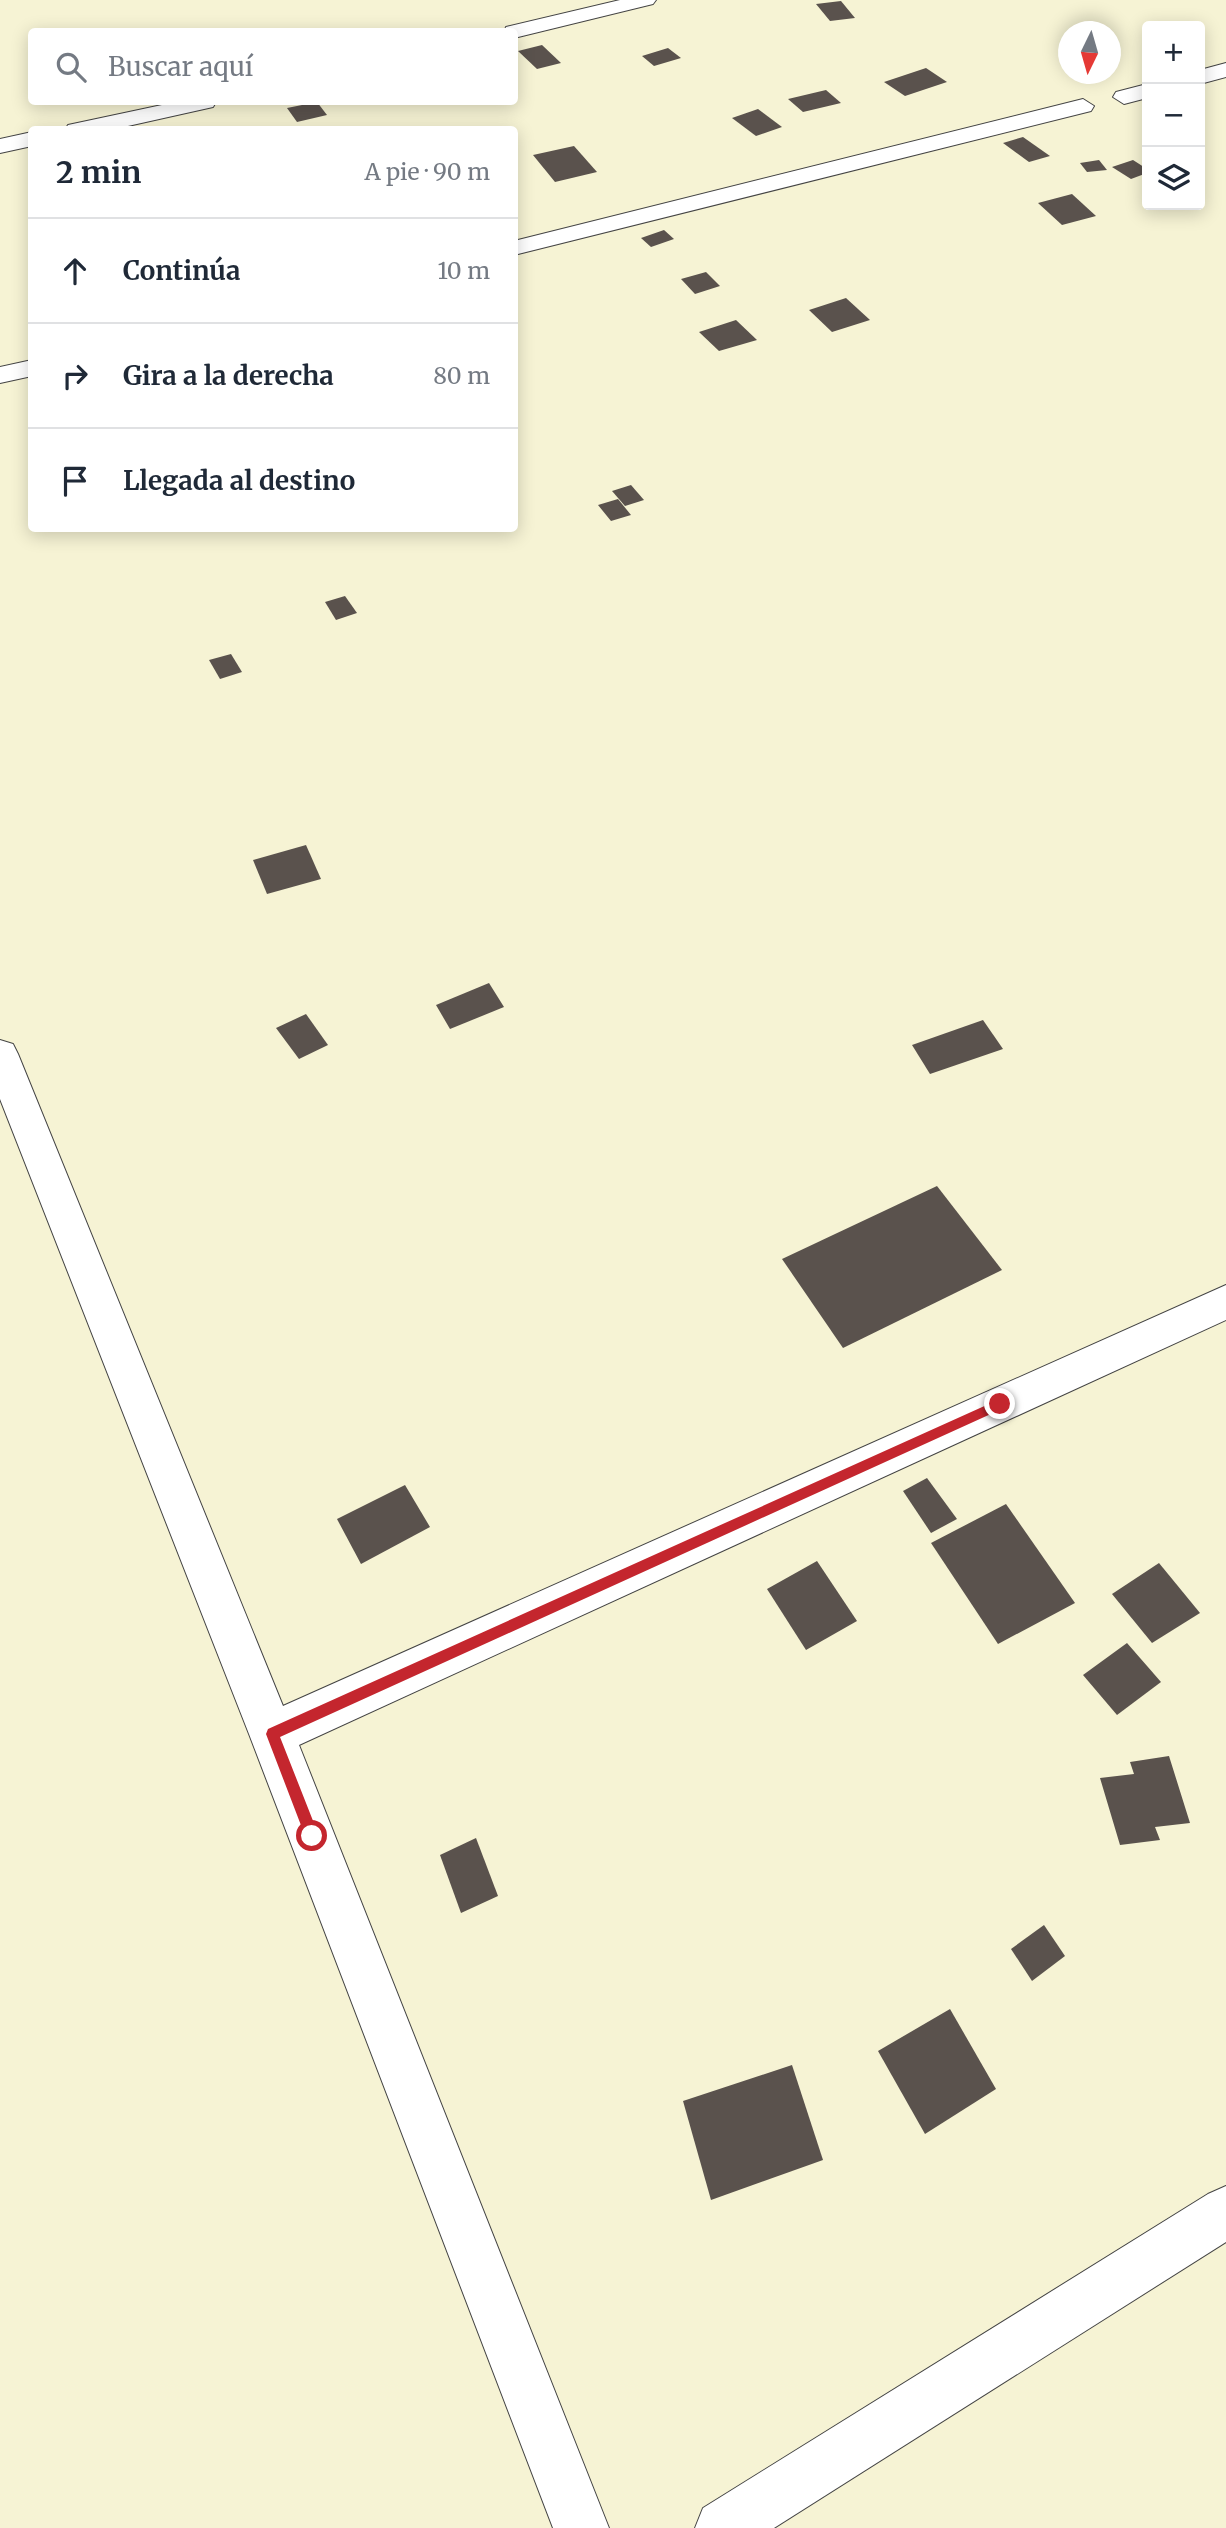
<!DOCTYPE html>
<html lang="es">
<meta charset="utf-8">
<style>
body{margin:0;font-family:Merriweather,serif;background:#f2f2f3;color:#1f2937}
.controls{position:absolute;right:21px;top:21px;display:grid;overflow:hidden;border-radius:7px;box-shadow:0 4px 18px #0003}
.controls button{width:63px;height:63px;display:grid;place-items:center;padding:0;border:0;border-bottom:2px solid #e0e1e3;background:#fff;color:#1f2937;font:35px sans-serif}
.compass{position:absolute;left:1058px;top:21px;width:63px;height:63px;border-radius:50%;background:#fff;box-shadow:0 4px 18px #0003;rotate:185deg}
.stop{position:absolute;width:21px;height:21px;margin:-16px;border:5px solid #c4262e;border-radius:50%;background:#fff}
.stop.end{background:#c4262e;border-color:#fff;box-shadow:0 2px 7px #0008}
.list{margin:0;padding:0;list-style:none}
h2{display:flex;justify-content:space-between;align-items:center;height:91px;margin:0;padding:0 28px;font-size:30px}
h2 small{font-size:23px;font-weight:400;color:#747a83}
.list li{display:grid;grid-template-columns:46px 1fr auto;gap:21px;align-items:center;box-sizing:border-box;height:105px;padding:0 28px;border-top:2px solid #e0e1e3}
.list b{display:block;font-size:26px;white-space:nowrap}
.list em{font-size:23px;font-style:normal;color:#747a83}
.icon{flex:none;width:38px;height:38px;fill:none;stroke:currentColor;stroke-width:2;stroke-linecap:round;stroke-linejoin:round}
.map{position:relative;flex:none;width:1226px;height:2528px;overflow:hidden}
.search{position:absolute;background:#fff;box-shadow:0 4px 18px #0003;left:28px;top:28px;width:490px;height:77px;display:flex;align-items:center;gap:18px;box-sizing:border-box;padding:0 24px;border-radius:7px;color:#747a83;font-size:26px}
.panel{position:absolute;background:#fff;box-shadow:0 4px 18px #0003;left:28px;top:126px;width:490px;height:406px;border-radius:7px}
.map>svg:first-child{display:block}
.farmland{fill:#f6f3d4;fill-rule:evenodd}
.building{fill:#5a524d}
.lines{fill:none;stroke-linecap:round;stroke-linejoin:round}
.minor-casing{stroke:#444;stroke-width:2}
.minor{fill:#fff;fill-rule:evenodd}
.route{fill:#c4262e}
</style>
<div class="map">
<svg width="1226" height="2528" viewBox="0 0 1226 2528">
<rect width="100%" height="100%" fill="#fffdf5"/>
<path class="farmland" d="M0,0H1226V2528H0ZM1147,26H1200V205H1147ZM32,32H514V102H32ZM1068,32H1110V74H1068ZM32,130H514V528H32Z"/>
<g class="building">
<path d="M841,1L855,18L830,21L816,4Z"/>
<path d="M542,45L561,63L537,69L518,51Z"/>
<path d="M668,48L681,58L654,66L642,56Z"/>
<path d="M926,68L947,82L905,96L884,82Z"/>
<path d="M826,90L841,103L803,112L788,99Z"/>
<path d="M317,102L327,115L297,122L287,108Z"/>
<path d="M758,109L782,127L756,136L732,118Z"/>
<path d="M1023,137L1050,156L1029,162L1003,143Z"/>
<path d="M574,146L597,172L555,182L533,155Z"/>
<path d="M1099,160L1107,170L1087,172L1080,163Z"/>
<path d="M1133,160L1147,169V173L1131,179L1112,167Z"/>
<path d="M1072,194L1096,216L1062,225L1038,203Z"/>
<path d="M664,230L674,239L651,247L641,238Z"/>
<path d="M706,272L720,286L695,294L681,279Z"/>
<path d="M846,298L870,320L832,332L809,310Z"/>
<path d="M736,320L757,340L719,351L699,332Z"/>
<path d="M631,485L644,500L625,506L612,491Z"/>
<path d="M618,499L631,515L611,521L598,505Z"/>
<path d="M345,596L357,613L336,620L325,602Z"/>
<path d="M231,654L242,672L220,679L209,660Z"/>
<path d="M306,845L321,879L267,894L253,860Z"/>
<path d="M489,983L504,1007L450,1029L436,1005Z"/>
<path d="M306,1014L328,1045L299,1059L276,1028Z"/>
<path d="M983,1020L1003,1049L930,1074L912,1045Z"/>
<path d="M937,1186L1002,1270L843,1348L782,1259Z"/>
<path d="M927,1478L957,1519L931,1533L903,1491Z"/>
<path d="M405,1485L430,1527L361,1564L337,1519Z"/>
<path d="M1006,1504L1075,1603L998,1644L931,1543Z"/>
<path d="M817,1561L857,1621L806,1650L767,1589Z"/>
<path d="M1159,1563L1200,1613L1152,1643L1112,1594Z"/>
<path d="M1127,1643L1161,1682L1117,1715L1083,1675Z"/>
<path d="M1169,1756L1190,1823L1155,1827L1160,1840L1120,1845L1100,1778L1134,1774L1130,1762Z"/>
<path d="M476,1838L498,1896L461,1913L440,1855Z"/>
<path d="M1044,1925L1065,1956L1032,1981L1011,1949Z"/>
<path d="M950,2009L996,2089L925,2134L878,2051Z"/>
<path d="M792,2065L823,2160L711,2200L683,2101Z"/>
</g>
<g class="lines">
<g class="minor-casing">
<g id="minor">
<path d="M620,0H656L653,4L514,38V32H504L506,27Z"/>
<path d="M1226,63V77L1200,84V70Z"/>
<path d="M1147,84V98L1124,104L1113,97L1116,92Z"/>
<path d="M1083,99L1094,106L1091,111L514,255V241Z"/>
<path d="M176,102H216L213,107L110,130H65L68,125Z"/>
<path d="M32,132V146L0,153V139Z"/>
<path d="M32,360V376L0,383V367Z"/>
<path d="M0,1040L13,1044L18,1054L283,1706L1226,1285V1320L299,1745L609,2528H553L249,1734L0,1099Z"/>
<path d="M1226,2186V2242L774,2528H695L703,2508L1208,2194Z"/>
</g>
</g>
<use href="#minor" class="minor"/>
</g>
<path class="route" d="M1000,1399L1004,1401V1408L280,1737L319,1836L312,1843L307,1841L266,1734L268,1729Z"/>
</svg>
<div class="controls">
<button>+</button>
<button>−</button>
<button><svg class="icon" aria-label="layers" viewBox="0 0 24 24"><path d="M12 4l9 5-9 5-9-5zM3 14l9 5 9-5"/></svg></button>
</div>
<svg class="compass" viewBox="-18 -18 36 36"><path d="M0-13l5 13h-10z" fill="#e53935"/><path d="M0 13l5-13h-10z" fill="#747a83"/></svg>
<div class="stop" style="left:312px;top:1836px"></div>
<div class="stop end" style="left:1000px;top:1404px"></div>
<div class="search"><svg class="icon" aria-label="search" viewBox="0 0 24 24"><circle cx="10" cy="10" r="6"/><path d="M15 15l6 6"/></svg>Buscar aquí</div>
<section class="panel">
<h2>2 min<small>A pie · 90 m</small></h2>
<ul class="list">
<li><svg class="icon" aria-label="ahead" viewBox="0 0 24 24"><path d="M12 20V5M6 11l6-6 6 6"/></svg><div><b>Continúa</b></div><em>10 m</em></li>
<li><svg class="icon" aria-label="right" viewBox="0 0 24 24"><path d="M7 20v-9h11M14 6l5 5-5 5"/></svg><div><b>Gira a la derecha</b></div><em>80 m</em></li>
<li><svg class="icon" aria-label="arrive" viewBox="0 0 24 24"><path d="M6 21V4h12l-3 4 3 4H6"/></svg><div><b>Llegada al destino</b></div></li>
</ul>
</section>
</div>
